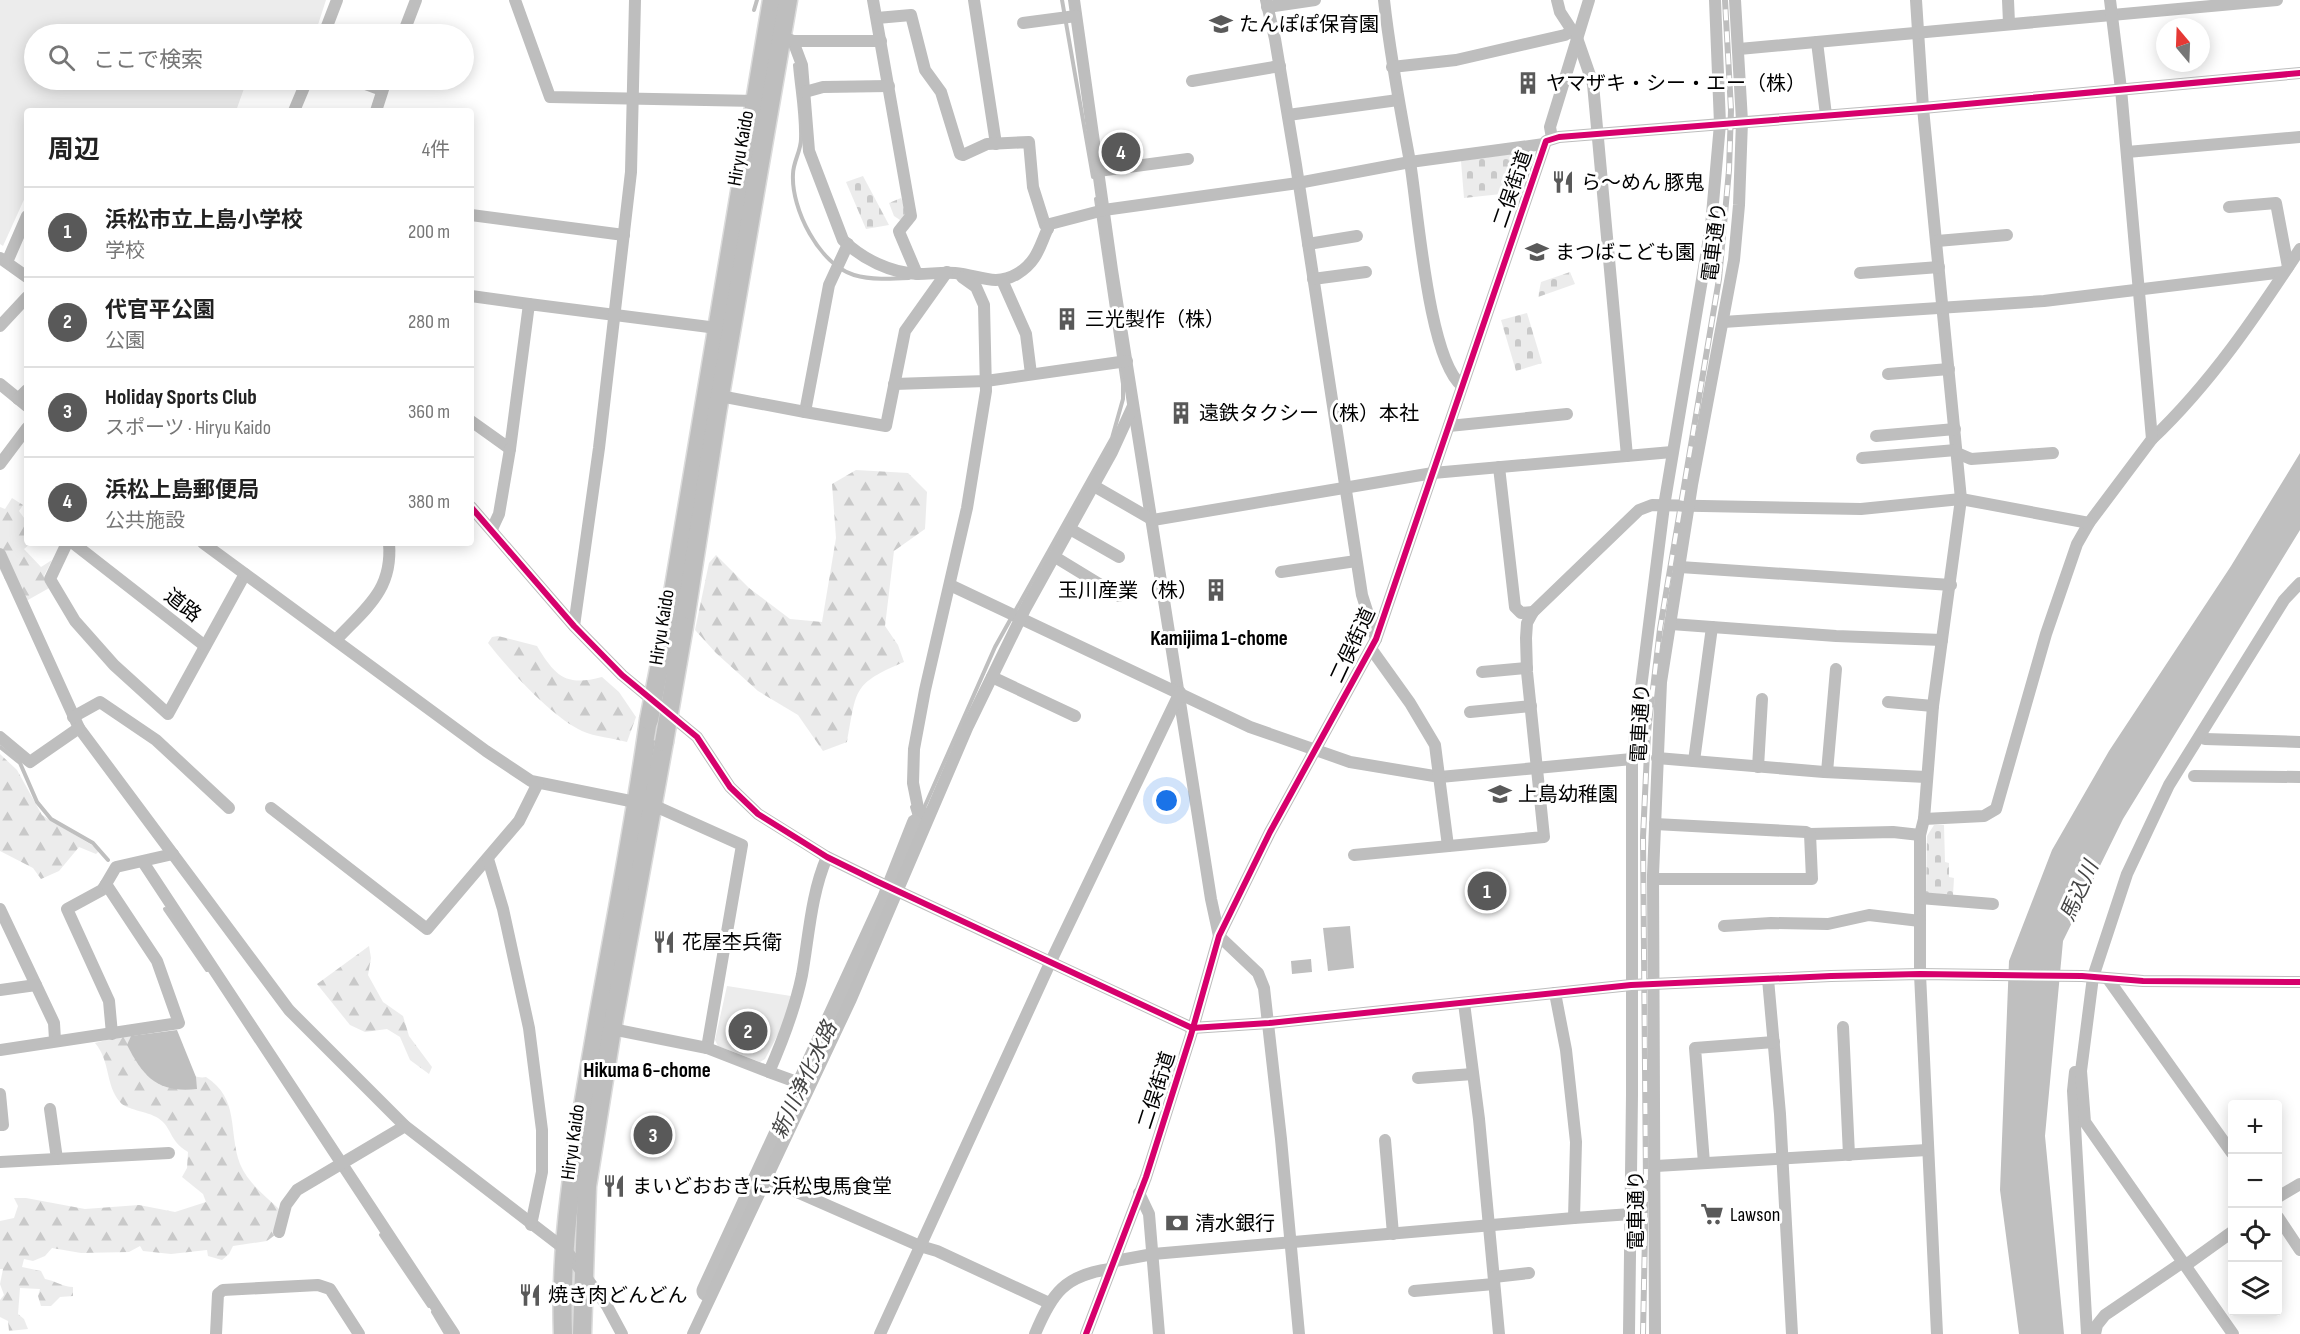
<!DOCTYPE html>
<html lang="ja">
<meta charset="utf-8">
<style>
body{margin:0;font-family:"Sofia Sans Condensed","Noto Sans JP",sans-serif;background:#f2f2f2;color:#222}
.controls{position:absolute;right:18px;bottom:18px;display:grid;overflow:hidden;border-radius:6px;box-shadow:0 3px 15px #0003}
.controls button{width:54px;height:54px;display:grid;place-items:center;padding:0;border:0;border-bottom:2px solid #e0e0e0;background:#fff;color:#222;font:30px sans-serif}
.compass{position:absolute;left:2156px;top:18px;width:54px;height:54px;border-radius:50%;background:#fff;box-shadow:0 3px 15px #0003;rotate:341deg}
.you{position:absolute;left:1167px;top:801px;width:21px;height:21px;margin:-15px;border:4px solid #fff;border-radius:50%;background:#1a73e8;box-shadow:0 0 0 9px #1a73e833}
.badge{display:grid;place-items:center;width:39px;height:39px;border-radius:50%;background:#595959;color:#fff;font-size:20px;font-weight:700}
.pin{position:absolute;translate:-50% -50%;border:3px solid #fff;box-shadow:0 2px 6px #0006}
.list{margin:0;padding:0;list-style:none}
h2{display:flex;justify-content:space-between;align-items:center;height:78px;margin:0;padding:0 24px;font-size:26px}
h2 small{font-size:20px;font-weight:400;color:#767676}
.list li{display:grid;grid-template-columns:39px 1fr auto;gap:18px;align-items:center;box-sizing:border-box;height:90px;padding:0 24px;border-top:2px solid #e0e0e0}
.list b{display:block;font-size:22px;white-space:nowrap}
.list p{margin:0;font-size:20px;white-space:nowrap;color:#767676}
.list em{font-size:20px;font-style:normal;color:#767676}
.icon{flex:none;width:33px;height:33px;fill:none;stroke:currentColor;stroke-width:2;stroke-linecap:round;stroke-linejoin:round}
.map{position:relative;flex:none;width:2300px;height:1334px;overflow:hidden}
.search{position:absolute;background:#fff;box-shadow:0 3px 15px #0003;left:24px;top:24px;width:450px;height:66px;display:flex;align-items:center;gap:15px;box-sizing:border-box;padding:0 21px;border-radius:33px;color:#767676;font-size:22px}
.panel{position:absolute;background:#fff;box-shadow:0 3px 15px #0003;left:24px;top:108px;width:450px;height:438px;border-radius:6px}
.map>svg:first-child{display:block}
.forest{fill:url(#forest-firs)}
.cemetery{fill:url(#cemetery-stones)}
.green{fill:#ececec}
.water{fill:#bfbfbf}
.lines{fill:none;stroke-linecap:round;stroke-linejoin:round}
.stream{stroke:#bfbfbf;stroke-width:4}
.river{stroke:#bfbfbf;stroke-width:21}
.highway-casing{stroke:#dbdbdb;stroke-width:21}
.minor{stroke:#bebebe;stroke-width:12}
.highway{stroke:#bebebe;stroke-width:18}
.rail-casing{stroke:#bebebe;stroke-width:6}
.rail{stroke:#fff;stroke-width:4;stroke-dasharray:11;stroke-linecap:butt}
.highway-bridge-casing{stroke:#dbdbdb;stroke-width:21;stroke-linecap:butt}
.highway-bridge{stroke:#bebebe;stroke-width:18}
.cycleway-casing{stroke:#fff;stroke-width:10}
.cycleway{stroke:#d6006c;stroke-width:6}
.labels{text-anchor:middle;stroke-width:6;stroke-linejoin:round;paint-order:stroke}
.poi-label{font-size:20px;fill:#000;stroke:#fff;text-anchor:start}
.street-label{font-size:20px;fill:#000;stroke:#fff}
.neighbourhood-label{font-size:21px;font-weight:bold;fill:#000;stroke:#fff}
.water-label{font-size:21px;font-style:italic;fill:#444;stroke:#fff}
</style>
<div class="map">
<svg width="2300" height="1334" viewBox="0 0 2300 1334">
<defs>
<pattern id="forest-firs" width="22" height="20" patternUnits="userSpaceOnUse" patternTransform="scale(1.5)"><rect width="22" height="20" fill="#ececec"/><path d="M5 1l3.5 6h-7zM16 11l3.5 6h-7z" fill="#c9c9c9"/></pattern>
<pattern id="cemetery-stones" width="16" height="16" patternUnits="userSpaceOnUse" patternTransform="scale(1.5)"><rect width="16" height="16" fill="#ececec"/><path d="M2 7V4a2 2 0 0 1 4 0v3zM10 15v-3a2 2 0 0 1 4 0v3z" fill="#c9c9c9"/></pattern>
</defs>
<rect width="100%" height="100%" fill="#fff"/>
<g class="forest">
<path d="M856,470L908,473L927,492L925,529L894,551L885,626L898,645L904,662C852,684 857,689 847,742L823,751L798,715L758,691L716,653L695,630L709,563L716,555L749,588L790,619L822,622L836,538L832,484Z"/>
<path d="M12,498L23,505L19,511L27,522V543H31L24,549L41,567L52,560L44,576L51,587L19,605L0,570V507L5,509Z"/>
<path d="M498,636L537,646C555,676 566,687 602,677L619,692L636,717L627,742C613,738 595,737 582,731C552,717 508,669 488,643L492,637Z"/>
<path d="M0,754L17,770L42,815L100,850L96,854L79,847L59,871L41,879L33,868L0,851Z"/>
<path d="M369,946L371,958L368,975L383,1002L403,1016L409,1036L432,1067L429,1074L410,1060L400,1037L387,1029L365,1032L350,1025L317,984Z"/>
<path d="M132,1033C147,1046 187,1082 206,1077C240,1099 228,1131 240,1164C248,1183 265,1196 279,1209L275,1235L267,1241L233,1246L229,1254L222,1260L208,1256L207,1250L171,1254L143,1251L140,1246L129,1252L81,1253L52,1248L45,1256L33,1261L24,1259L22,1267L41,1271L45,1279C56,1281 63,1287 73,1287V1296L60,1297L51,1306H41L38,1296L40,1289L20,1288L18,1314L24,1319L28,1329L9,1331L8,1321L0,1317V1300L4,1295L0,1284L3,1269H0V1221L14,1218L18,1206L14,1198H26L85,1209L139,1205L175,1212L206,1202L203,1194L182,1177L187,1168L188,1152C168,1140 173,1128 158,1118C147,1111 126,1110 120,1102C105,1085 111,1062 95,1043Z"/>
</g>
<g class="cemetery">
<path d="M1522,152L1529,156L1520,192L1464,198L1461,161Z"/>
<path d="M863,176L889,225L866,229L846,182Z"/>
<path d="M901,198L906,209V217L900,220L894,216L889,203Z"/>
<path d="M1570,272L1575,284L1538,297L1541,282Z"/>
<path d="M1527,313L1542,363L1516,371L1501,320Z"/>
<path d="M1934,825H1944L1945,862L1949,863V877L1954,878L1953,895L1926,893L1927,836Z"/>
</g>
<g class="green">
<path d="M0,0H326L315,34H34V80H247L236,111H27V193L3,246L0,244Z"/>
<path d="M727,986L791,996L785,1021L765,1059L760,1062L718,1046L715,1040Z"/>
</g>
<g class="water">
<path d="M2300,453V530L2123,819L2063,941L2045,1136L2064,1334H2019L2000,1190L2009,961L2052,850L2109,751L2231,566Z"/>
<path d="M1350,926L1354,968L1328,971L1323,928Z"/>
<path d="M1311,959L1312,972L1292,974L1291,961Z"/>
<path d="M177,1030L196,1077L197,1089C158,1093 144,1078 127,1045L131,1036Z"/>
</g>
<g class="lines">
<g class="stream">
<path d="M1062,0L1093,177"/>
<path d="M754,10L757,0"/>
<path d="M795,65C797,89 802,115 801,139C801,151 793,162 793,174C791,209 819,264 854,275C871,280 891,279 909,278"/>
<path d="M0,747L20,763L37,802L51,819L93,843L108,860"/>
<path d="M912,807L917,823"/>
<path d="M924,808L995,647L1112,438L1123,399V384L1096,199"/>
<path d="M917,824L921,815"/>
<path d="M165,909L207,970"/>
<path d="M381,1235L429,1306"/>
<path d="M433,1312L446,1334"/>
</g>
<path class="river" d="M707,1291L887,900L917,824"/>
<g class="highway-casing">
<g id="highway">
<path d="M668,623L772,0"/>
<path d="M684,626L717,413L788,0"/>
<path d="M563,1334C559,1230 580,1125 597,1024C615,922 635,822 649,720"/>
<path d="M582,1334L587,1186L612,1029L664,742"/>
</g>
</g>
<g class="minor">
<path d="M515,0L550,97L757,101"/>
<path d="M873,0L911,216L899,231L900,234L917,274"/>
<path d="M974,0L996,144"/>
<path d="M1074,0L1112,270L1211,899L1219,936L1258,973L1264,988L1281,1139L1299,1334"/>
<path d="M1266,0L1275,39L1296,165L1362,595L1376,639"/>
<path d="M1384,0C1390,55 1400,108 1410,162C1418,209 1428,359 1462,386"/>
<path d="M1557,0L1560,12L1577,38L1593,84L1627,456"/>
<path d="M1916,0L1923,108L1961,499L1933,706L1924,819L1920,835V974L1937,1334"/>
<path d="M2008,0L2009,23"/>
<path d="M1267,7L1315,0"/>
<path d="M877,18L911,15L925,70L941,92L960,154L963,155L987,144L1029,142L1033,187L1045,225L1048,229"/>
<path d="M1023,23L1076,16"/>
<path d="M324,34L337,0"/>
<path d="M403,34L416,0"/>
<path d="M782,37L793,41L802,65L809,151L843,240C862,259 891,273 918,274C930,274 943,272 955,273C979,275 995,287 1017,274C1039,261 1040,243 1050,224L1104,210L1298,183L1410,162L1544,144"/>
<path d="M793,41H881"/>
<path d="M1817,42L1826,115"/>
<path d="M1739,49L2277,0"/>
<path d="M1392,67L1456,60L1565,35L1573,30"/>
<path d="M355,80L382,90"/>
<path d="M1192,81L1280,66"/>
<path d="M805,92L823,87L889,86"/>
<path d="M294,111L307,80"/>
<path d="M376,111L386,80"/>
<path d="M1288,115L1398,100"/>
<path d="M1552,138L1550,127L1589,0"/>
<path d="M2127,152L2300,137"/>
<path d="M1098,171L1188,159"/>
<path d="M2229,207L2276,203L2288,267"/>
<path d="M471,215L624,235"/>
<path d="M1937,241L2007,235"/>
<path d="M1308,244L1357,236"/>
<path d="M0,258L27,277"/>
<path d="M7,262L27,216"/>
<path d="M1860,273L1939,267"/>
<path d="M1313,279L1366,272"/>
<path d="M1002,280L1026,334L1031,374"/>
<path d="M471,296L529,304"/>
<path d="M1723,322L2044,301L2284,272"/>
<path d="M0,326L27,297"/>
<path d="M1888,374L1949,369"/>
<path d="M0,384L27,406"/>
<path d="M894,384L986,381L1127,361"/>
<path d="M720,396L805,412L829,285L848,244"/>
<path d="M18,399L27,390"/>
<path d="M805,412L886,426L905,331L947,272"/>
<path d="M471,421L510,449L529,304L717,328"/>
<path d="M1449,426L1567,414"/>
<path d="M1876,436L1955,429"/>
<path d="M2152,439C2211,383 2256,316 2300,249"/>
<path d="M1957,453L1971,459L2053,453"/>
<path d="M1862,458L1956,450"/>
<path d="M0,464L27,428"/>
<path d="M1499,467L1515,607L1521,613L1533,612"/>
<path d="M1094,486L1153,520L1433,473L1672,452"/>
<path d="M471,507L574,626L622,675L697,737L730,787L758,814L827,857L876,881L1192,1028L1269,1023L1631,985L1831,976L1920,974L2082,976L2143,981L2300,982"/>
<path d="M492,529L499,514L510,449"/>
<path d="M1070,529L1119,557"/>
<path d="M67,543L50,579L75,621L114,665L168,714L245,574"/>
<path d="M73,543L205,646"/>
<path d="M203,543L486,751L531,781L655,806L742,845L707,1048"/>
<path d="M0,554L79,728L289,1010L405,1126L566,1250L607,1306L622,1334"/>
<path d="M1055,557L1119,596"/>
<path d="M1680,567L1951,585"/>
<path d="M1281,572L1356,561"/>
<path d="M950,585L1250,727L1350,762L1440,777L1632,759"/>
<path d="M1671,624L1836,636L1942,640"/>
<path d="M574,626L599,448L631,172L635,0"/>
<path d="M336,640C366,608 393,590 389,543"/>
<path d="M1372,650L1410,703L1435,745L1448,846"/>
<path d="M1482,672L1527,668"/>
<path d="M992,677L1075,716"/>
<path d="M1888,702L1933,706"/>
<path d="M1470,712L1531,706"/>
<path d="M73,717L100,702L156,740L229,808"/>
<path d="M0,737L30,762L79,728"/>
<path d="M2205,739L2300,742"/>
<path d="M1657,758L1824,772L1926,777"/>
<path d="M1694,761L1712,627"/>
<path d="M1758,767L1762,699"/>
<path d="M1827,772L1836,669"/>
<path d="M2194,776L2300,777"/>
<path d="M271,808L427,929L519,821L538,783"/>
<path d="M928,817L918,808L913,783L914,749L925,690L967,508L986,391L984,305L976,287L962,277"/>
<path d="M1924,819L1984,816L1996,809L2046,634L2077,544L2089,523L2152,439L2121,89L2110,0"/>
<path d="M1655,824L1806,832L1810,834L1893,832L1920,835"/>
<path d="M1354,855L1544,837L1527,672L1526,638L1527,623L1533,612L1639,510L1652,505L1861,509L1961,499L2089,523"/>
<path d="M488,859L503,909L529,1028L542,1130V1172L531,1225"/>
<path d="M143,862L454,1334"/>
<path d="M1653,879H1812L1810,834"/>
<path d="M106,884L102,890L67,909L109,1001L112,1034"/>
<path d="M1920,898L1993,904"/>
<path d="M0,909L54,1023L55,1040"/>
<path d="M1724,926L1771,923L1828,924L1869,915L1920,921"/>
<path d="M1768,979L1780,1114L1792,1334"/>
<path d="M2108,979L2232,1153"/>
<path d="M0,990L36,985"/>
<path d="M1555,993L1566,1050L1576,1142L1574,1218L1631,1214"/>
<path d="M1464,1003L1479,1119L1499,1334"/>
<path d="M1843,1027L1849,1155"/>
<path d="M612,1029L707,1048L769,1072C783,1040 795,1009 802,975C809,935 811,894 827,857"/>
<path d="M0,1050L179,1023L157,961L106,884L116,867L173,854"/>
<path d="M769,1072L791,1080"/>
<path d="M2075,1072L2073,1091L2087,1334"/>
<path d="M1418,1078L1473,1074"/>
<path d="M0,1094L3,1125H0"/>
<path d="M50,1109L57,1159"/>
<path d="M1385,1140L1393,1234"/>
<path d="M0,1162L169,1153"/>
<path d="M1704,1163L1695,1048L1774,1042"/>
<path d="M1656,1166L1927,1150"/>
<path d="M765,1178L920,1246L937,1251L1049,1303"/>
<path d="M1139,1193L1149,1214L1159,1334"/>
<path d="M2278,1197L2300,1184"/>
<path d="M2278,1217L2300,1250"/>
<path d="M279,1232L286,1205L297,1190L405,1126"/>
<path d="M1115,1261L1153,1254L1574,1218"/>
<path d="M2186,1265L2232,1232"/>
<path d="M1494,1277L1529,1273"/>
<path d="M1414,1291L1494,1284"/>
<path d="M216,1334L218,1294L223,1290L318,1285L330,1289L359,1334"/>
<path d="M693,1334L851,999L968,726L1025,609L1112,452L1133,406"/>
<path d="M880,1334L1051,961L1180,692"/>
<path d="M1035,1334C1052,1293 1065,1275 1110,1269"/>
<path d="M1086,1334L1146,1177L1191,1035L1219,936L1270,832L1376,639L1546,141L1559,137L1923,108L2300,73"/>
<path d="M1629,1334L1632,1095V759L1664,506L1711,226L1720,124L1715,0"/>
<path d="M1655,1334L1653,875L1661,682L1692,485L1734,260L1739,205L1742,121L1735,0"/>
<path d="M2095,1334L2097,1325L2105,1315L2183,1262"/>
<path d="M2233,1334L2085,1122L2081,1071L2093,977L2127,874L2169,785L2284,600L2300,583"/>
</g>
<use href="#highway" class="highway"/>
<g class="rail-casing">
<path id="rail" d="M1643,1334L1646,1184L1643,837L1648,732L1660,629L1719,279L1729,170L1731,110L1725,0"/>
</g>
<use href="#rail" class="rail"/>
<g class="highway-bridge-casing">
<g id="highway-bridge">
<path d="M649,720L668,623"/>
<path d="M664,742L684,626"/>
</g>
</g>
<use href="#highway-bridge" class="highway-bridge"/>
<g class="cycleway-casing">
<g id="cycleway">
<path d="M471,507L574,626L622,675L697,737L730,787L758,814L827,857L876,881L1192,1028L1269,1023L1631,985L1831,976L1920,974L2082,976L2143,981L2300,982"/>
<path d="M1086,1334L1146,1177L1191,1035L1219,936L1270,832L1376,639L1546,141L1559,137L1923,108L2300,73"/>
</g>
</g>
<use href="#cycleway" class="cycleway"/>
</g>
<defs>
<g id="school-bare" transform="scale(1.8)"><path d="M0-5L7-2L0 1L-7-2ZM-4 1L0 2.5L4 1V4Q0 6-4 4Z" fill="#595959" stroke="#fff" stroke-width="2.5" paint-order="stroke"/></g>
<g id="building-bare" transform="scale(1.8)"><path d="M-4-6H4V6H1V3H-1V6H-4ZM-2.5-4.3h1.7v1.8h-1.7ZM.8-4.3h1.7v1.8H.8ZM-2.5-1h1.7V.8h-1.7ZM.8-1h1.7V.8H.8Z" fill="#595959" stroke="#fff" stroke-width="2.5" paint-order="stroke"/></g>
<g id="restaurant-bare" transform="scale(1.8)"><path d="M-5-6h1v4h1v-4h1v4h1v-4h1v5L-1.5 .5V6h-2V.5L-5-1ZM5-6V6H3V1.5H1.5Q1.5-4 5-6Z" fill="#595959" stroke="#fff" stroke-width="2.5" paint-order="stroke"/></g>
<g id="supermarket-bare" transform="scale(1.8)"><path d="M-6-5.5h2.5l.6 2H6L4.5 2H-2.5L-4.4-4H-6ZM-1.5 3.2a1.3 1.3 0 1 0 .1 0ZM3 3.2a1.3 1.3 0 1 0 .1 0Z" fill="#595959" stroke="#fff" stroke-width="2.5" paint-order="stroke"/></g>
<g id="bank-bare" transform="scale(1.8)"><path d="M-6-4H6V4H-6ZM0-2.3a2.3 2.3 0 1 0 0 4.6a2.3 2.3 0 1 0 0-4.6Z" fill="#595959" stroke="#fff" stroke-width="2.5" paint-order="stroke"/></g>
</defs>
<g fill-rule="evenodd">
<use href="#school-bare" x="1221" y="24"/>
<use href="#building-bare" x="1528" y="83"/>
<use href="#restaurant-bare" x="1563" y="182"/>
<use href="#school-bare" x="1537" y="252"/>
<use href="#building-bare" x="1067" y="319"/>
<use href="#building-bare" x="1181" y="413"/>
<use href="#building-bare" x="1216" y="590"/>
<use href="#school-bare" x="1500" y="794"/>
<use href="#restaurant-bare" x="664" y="942"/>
<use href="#restaurant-bare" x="614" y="1186"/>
<use href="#supermarket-bare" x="1712" y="1214"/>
<use href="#bank-bare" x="1177" y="1223"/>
<use href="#restaurant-bare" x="530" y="1295"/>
</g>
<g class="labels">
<g class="poi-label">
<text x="1239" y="31">たんぽぽ保育園</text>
<text x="1546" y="90">ヤマザキ・シー・エー（株）</text>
<text x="1581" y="189">ら～めん 豚鬼</text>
<text x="1555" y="259">まつばこども園</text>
<text x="1085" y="326">三光製作（株）</text>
<text x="1199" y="420">遠鉄タクシー（株）本社</text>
<text x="1198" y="597" text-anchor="end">玉川産業（株）</text>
<text x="1518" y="801">上島幼稚園</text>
<text x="682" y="949">花屋杢兵衛</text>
<text x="632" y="1193">まいどおおきに浜松曳馬食堂</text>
<text x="1730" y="1221">Lawson</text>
<text x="1195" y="1230">清水銀行</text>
<text x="548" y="1302">焼き肉どんどん</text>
</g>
<g class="street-label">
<text transform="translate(740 148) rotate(-80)" y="7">Hiryu Kaido</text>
<text transform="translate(1512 189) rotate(-71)" y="7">二俣街道</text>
<text transform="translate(1714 242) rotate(-83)" y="7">電車通り</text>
<text transform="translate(183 605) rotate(38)" y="7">道路</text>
<text transform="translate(661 627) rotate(-81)" y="7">Hiryu Kaido</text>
<text transform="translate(1352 645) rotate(-65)" y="7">二俣街道</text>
<text transform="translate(1640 723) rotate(-87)" y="7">電車通り</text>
<text transform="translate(1156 1090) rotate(-72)" y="7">二俣街道</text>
<text transform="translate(572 1142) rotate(-82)" y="7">Hiryu Kaido</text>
<text transform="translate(1636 1210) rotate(-90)" y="7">電車通り</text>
</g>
<g class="neighbourhood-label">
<text x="1219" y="645">Kamijima 1-chome</text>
<text x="647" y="1077">Hikuma 6-chome</text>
</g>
<g class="water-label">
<text transform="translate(2079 891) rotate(-66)" y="7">馬込川</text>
<text transform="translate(804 1080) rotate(-65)" y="7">新川浄化水路</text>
</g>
</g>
</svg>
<div class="controls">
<button>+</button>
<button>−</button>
<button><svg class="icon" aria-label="locate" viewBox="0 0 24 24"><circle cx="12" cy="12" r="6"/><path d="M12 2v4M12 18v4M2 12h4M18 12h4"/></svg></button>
<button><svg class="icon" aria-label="layers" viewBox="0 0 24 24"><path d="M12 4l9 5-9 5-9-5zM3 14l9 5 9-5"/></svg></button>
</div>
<svg class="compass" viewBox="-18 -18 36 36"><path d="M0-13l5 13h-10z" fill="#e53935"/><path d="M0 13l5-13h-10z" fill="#767676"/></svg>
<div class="you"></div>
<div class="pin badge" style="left:1487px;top:891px">1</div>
<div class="pin badge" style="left:748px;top:1031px">2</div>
<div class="pin badge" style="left:653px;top:1135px">3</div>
<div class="pin badge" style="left:1121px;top:152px">4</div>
<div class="search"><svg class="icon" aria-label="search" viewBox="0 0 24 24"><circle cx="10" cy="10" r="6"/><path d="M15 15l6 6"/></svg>ここで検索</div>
<section class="panel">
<h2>周辺<small>4件</small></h2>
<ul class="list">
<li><span class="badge">1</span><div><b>浜松市立上島小学校</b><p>学校</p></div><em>200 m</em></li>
<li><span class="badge">2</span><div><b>代官平公園</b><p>公園</p></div><em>280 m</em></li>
<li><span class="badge">3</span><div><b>Holiday Sports Club</b><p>スポーツ · Hiryu Kaido</p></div><em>360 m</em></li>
<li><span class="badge">4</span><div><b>浜松上島郵便局</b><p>公共施設</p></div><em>380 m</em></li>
</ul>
</section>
</div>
